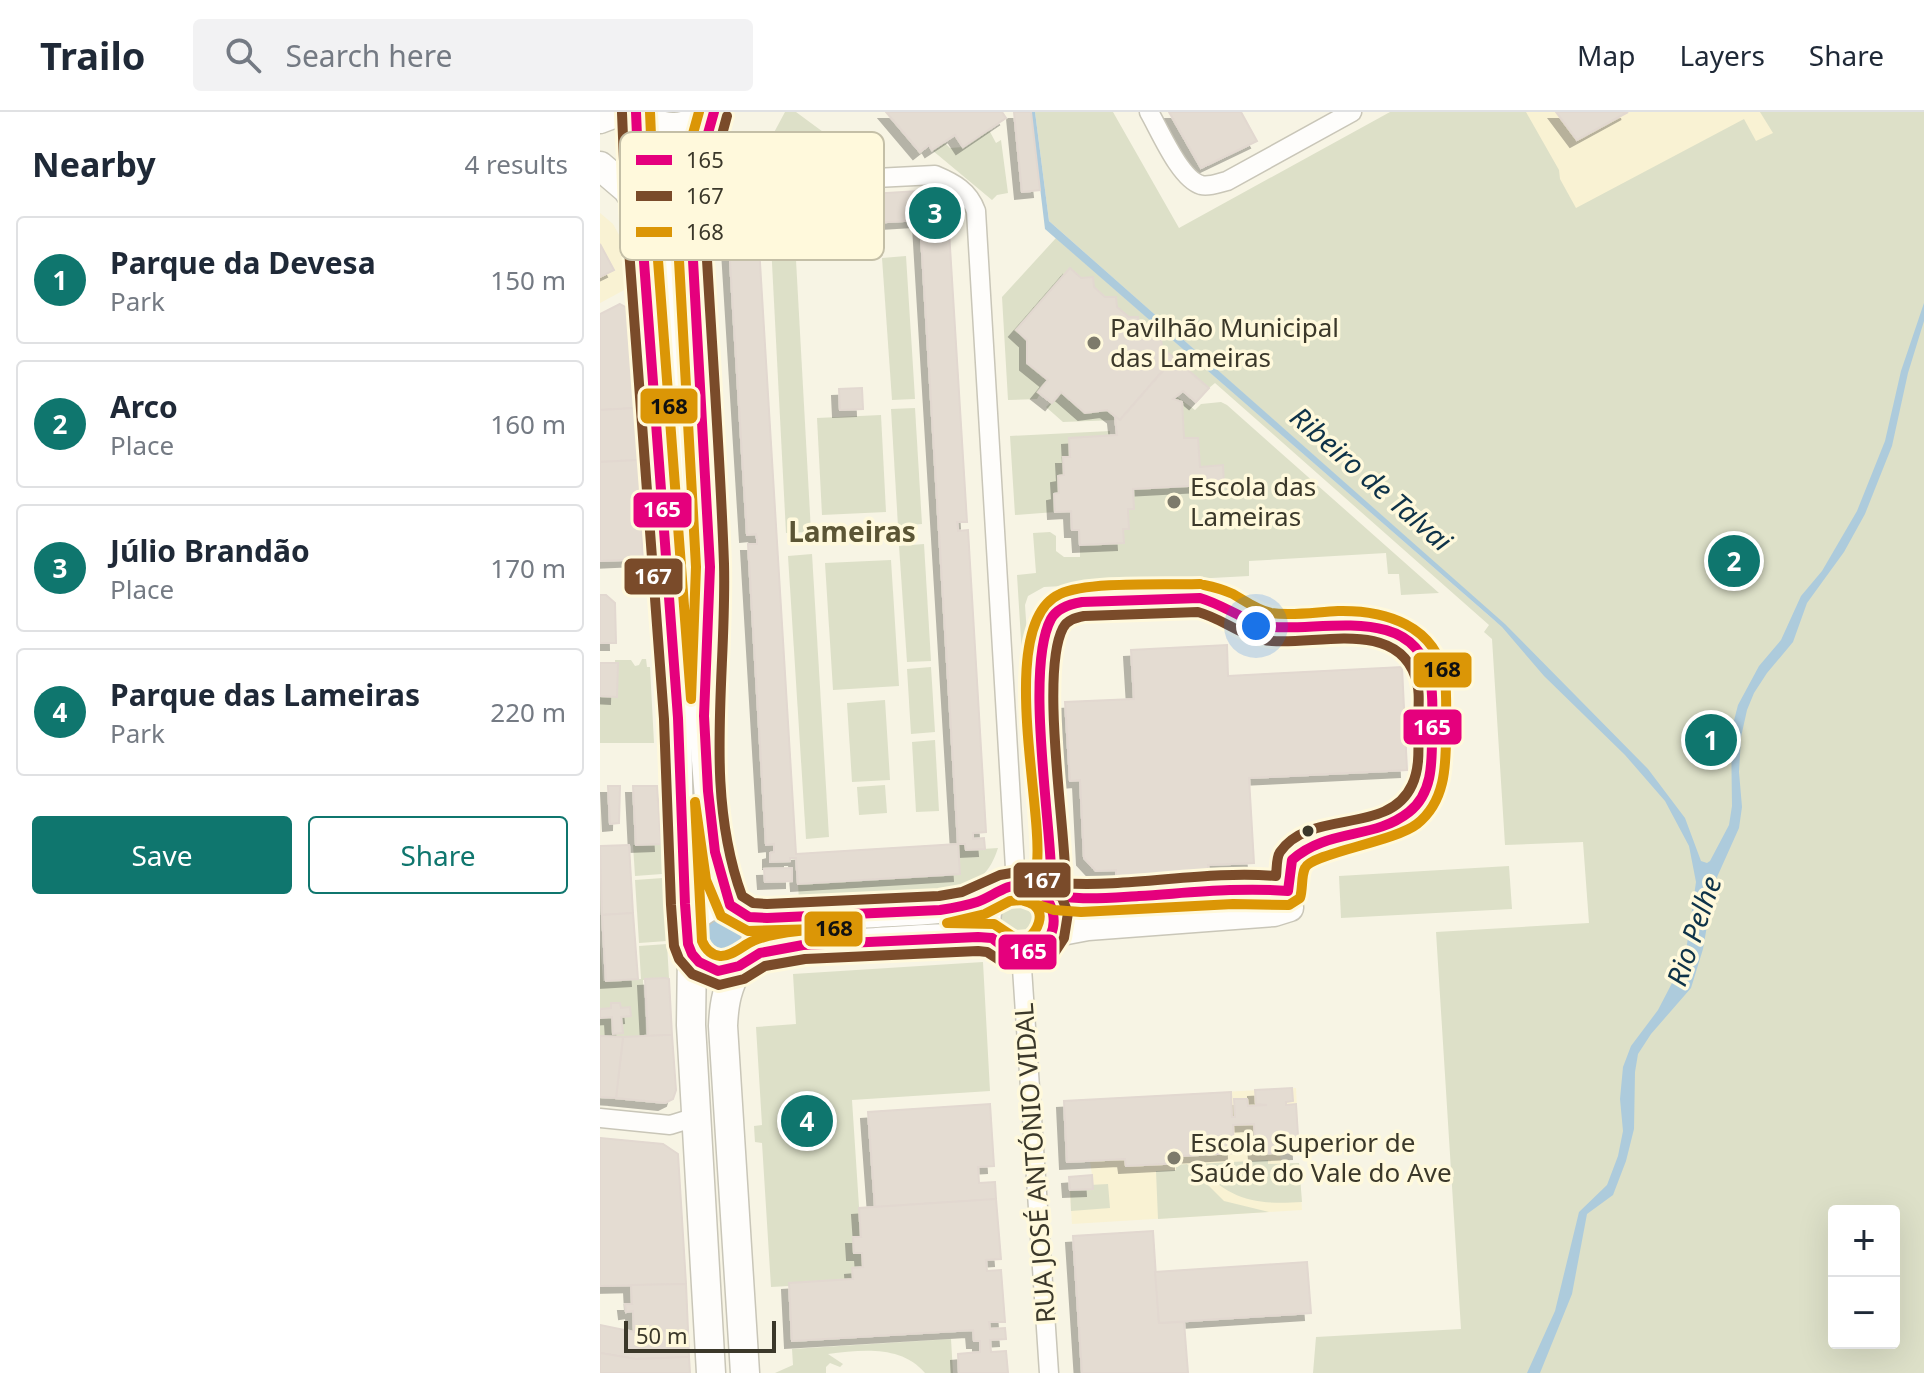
<!DOCTYPE html>
<meta charset="utf-8">
<style>
body{margin:0;font-family:"Noto Sans",sans-serif;background:#f2f2f3;color:#1f2937}
.controls{position:absolute;right:24px;bottom:24px;display:grid;overflow:hidden;border-radius:8px;box-shadow:0 8px 32px #0002}
.controls button{width:72px;height:72px;display:grid;place-items:center;padding:0;border:0;border-bottom:2px solid #e0e1e3;background:#fff;color:#1f2937;font:40px sans-serif}
.scale{position:absolute;left:24px;bottom:20px;width:152px;box-sizing:border-box;padding-left:8px;border:4px solid #3b382a;border-top:0;font-size:22px;line-height:28px;white-space:nowrap;color:#3b382a;-webkit-text-stroke:6px #fff9dc;paint-order:stroke}
.you{position:absolute;left:656px;top:514px;width:28px;height:28px;margin:-20px;border:6px solid #fff;border-radius:50%;background:#1a73e8;box-shadow:0 0 0 12px #1a73e833}
.badge{display:grid;place-items:center;width:52px;height:52px;border-radius:50%;background:#0f766e;color:#fff;font-size:26px;font-weight:700}
.pin{position:absolute;translate:-50% -50%;border:4px solid #fff;box-shadow:0 2px 8px #0006}
.list{margin:0;padding:0;list-style:none}
h2{display:flex;justify-content:space-between;align-items:center;height:104px;margin:0;padding:0 32px;font-size:34px}
h2 small{font-size:26px;font-weight:400;color:#747a83}
.list li{display:grid;grid-template-columns:52px 1fr auto;gap:24px;align-items:center;box-sizing:border-box;height:128px;margin:0 16px 16px;padding:0 16px;border:2px solid #e0e1e3;border-radius:8px}
.list b{display:block;font-size:30px;white-space:nowrap}
.list p{margin:0;font-size:26px;white-space:nowrap;color:#747a83}
.list em{font-size:26px;font-style:normal;color:#747a83}
.actions{display:flex;gap:16px;padding:24px 32px}
.actions a{flex:1;padding:18px 0;border:2px solid #0f766e;border-radius:8px;text-align:center;font-size:28px;color:#0f766e}
.actions .main{background:#0f766e;color:#fff}
.icon{flex:none;width:44px;height:44px;fill:none;stroke:currentColor;stroke-width:2;stroke-linecap:round;stroke-linejoin:round}
.map{position:relative;flex:none;width:1324px;height:1261px;overflow:hidden}
header{display:flex;align-items:center;gap:48px;box-sizing:border-box;height:112px;padding:0 40px;background:#fff;border-bottom:2px solid #e0e1e3}
header strong{font-size:38px}
nav{display:flex;gap:44px;margin-inline-start:auto;font-size:28px}
.search{width:560px;height:72px;background:#f2f2f3;display:flex;align-items:center;gap:20px;box-sizing:border-box;padding:0 28px;border-radius:8px;color:#747a83;font-size:30px}
main{display:flex}
aside{flex:1;background:#fff}
.map>svg:first-child{display:block}
.built{fill:#f9f2d3}
.green{fill:#dde0c8;fill-rule:evenodd}
.water{fill:#adcbdc}
.building{fill:#e4dcd2;stroke:#e2d8d0;stroke-width:2;fill-rule:evenodd;filter:url(#shadow)}
.lines{fill:none;stroke-linecap:round;stroke-linejoin:round}
.primary-tunnel{stroke:#d1cebf;stroke-width:28;stroke-dasharray:28 14;stroke-linecap:butt}
.street-casing{stroke:#c9c6b8;stroke-width:21}
.secondary-casing{stroke:#c9c6b8;stroke-width:29}
.primary-casing{stroke:#c9c6b8;stroke-width:31}
.street{stroke:#fefdfb;stroke-width:18}
.secondary{stroke:#fefdfb;stroke-width:26}
.primary{stroke:#fefdfb;stroke-width:28}
.bus-1-casing{stroke:#fff9dc;stroke-width:16}
.bus-2-casing{stroke:#fff9dc;stroke-width:16}
.bus-3-casing{stroke:#fff9dc;stroke-width:16}
.bus-1{stroke:#e5007d;stroke-width:10}
.bus-2{stroke:#7a4b2a;stroke-width:10}
.bus-3{stroke:#db9606;stroke-width:10}
.poi-dot{fill:#7d7a6b;stroke:#fff9dc;stroke-width:3}
.bus-dot{fill:#3b382a;stroke:#fff9dc;stroke-width:3}
.labels{text-anchor:middle;stroke-width:7;stroke-linejoin:round;paint-order:stroke}
.poi-label{font-size:26px;fill:#3b382a;stroke:#fff9dc;text-anchor:start}
.street-label{font-size:26px;fill:#3b382a;stroke:#fff9dc}
.water-label{font-size:28px;font-style:italic;fill:#0e3349;stroke:#fff9dc}
.neighbourhood-label{font-size:28px;font-weight:bold;fill:#5b5535;stroke:#fff9dc}
.key{fill:#fff9dc;stroke:#c4bfa7;stroke-width:2}
.key-label{font-size:22px;fill:#3b382a}
.line-badge{stroke:#fff9dc;stroke-width:3}
.badge-label{font-size:22px;text-anchor:middle;font-weight:bold;fill:#fff}
.pale-badge-label{font-size:22px;text-anchor:middle;font-weight:bold;fill:#111}
</style>
<header>
<strong>Trailo</strong>
<div class="search"><svg class="icon" aria-label="search" viewBox="0 0 24 24"><circle cx="10" cy="10" r="6"/><path d="M15 15l6 6"/></svg>Search here</div>
<nav><a>Map</a><a>Layers</a><a>Share</a></nav>
</header>
<main>
<aside>
<h2>Nearby<small>4 results</small></h2>
<ul class="list">
<li><span class="badge">1</span><div><b>Parque da Devesa</b><p>Park</p></div><em>150 m</em></li>
<li><span class="badge">2</span><div><b>Arco</b><p>Place</p></div><em>160 m</em></li>
<li><span class="badge">3</span><div><b>Júlio Brandão</b><p>Place</p></div><em>170 m</em></li>
<li><span class="badge">4</span><div><b>Parque das Lameiras</b><p>Park</p></div><em>220 m</em></li>
</ul>
<div class="actions"><a class="main">Save</a><a>Share</a></div>
</aside>
<div class="map">
<svg width="1324" height="1261" viewBox="0 0 1324 1261">
<defs>
<filter id="shadow"><feDropShadow dx="-7" dy="7" stdDeviation="0" flood-color="#0004"/></filter>
</defs>
<rect width="100%" height="100%" fill="#f7f4e4"/>
<g class="built">
<path d="M914,0H1280L1066,289Z"/>
<path d="M0,101L13,112L24,132L28,176L0,191Z"/>
<path d="M696,976L699,1040L680,1041L681,1052L699,1051L702,1098L472,1112L469,1065L492,1063L490,1049L467,1050L464,989Z"/>
</g>
<g class="green">
<path d="M185,0H196L234,28L233,31L256,42L283,44L284,50L156,58L157,38L163,41Z"/>
<path d="M435,0H513L579,116L790,0H926L959,58L960,67L976,96L1144,7L1156,29L1173,21L1160,0H1324V1261H713L716,1225L861,1217L836,820L989,811L983,730L905,733L892,527L884,520L889,513L615,271L609,276L562,236L561,225L552,226L517,195L515,185H505L494,175L493,165L481,166L470,156L416,217L427,228V251L448,268L437,287L408,288L402,185L456,126L894,508L902,514L904,512L449,109ZM1234,1099H1294V1231H1234Z"/>
<path d="M389,18L396,31L401,28L408,81L397,83L392,88L332,38L344,30L350,36L363,35Z"/>
<path d="M195,130L211,420L186,421L171,132Z"/>
<path d="M306,144L315,287L292,288L282,146Z"/>
<path d="M461,280L485,301L507,298L516,308L463,310L446,295Z"/>
<path d="M576,284L595,298L601,292L621,290L627,293L839,481L801,483L799,462H788L786,441L649,449V464L444,475L428,484L425,493L439,703L432,704L417,463L436,461L433,421L450,420L456,424V439L464,445H480V433L524,431L523,417H528V397L533,377L623,354L600,355L598,326H584L582,291L573,287Z"/>
<path d="M315,296L322,412L298,414L291,297Z"/>
<path d="M281,303L286,400L222,403L217,306Z"/>
<path d="M510,319V324L469,326L470,345H463L464,363L459,381L454,382L455,400L415,403L410,324Z"/>
<path d="M324,432L331,549L307,550L299,434Z"/>
<path d="M212,442L229,725L206,727L188,444Z"/>
<path d="M291,448L299,574L233,578L225,451Z"/>
<path d="M42,547H46L47,555H50L54,631H0V584H17L15,548H31L35,554L39,553Z"/>
<path d="M331,555L335,620L311,622L307,557Z"/>
<path d="M285,588L290,668L252,670L247,591Z"/>
<path d="M335,628L339,699L316,700L312,630Z"/>
<path d="M285,673L287,701L259,703L257,675Z"/>
<path d="M61,732L62,762L35,764L33,733Z"/>
<path d="M358,732H365L366,738L398,736C390,761 378,771 354,779L199,789L198,772Z"/>
<path d="M909,754L912,797L741,806L739,764Z"/>
<path d="M63,766L67,829L39,831L35,768Z"/>
<circle cx="421" cy="806" r="21"/>
<path d="M0,829L3,869L41,867L39,834L67,832L69,866L43,868L46,924H0Z"/>
<path d="M383,850L390,979L252,988L261,1125H253L254,1141H262L263,1155L253,1167L189,1171V1174L171,1175L162,1031L155,1030L154,1014L162,1013L156,915L196,912L193,862Z"/>
<path d="M668,1048V1052L699,1051L702,1090C654,1093 629,1088 597,1052Z"/>
<path d="M587,1052L624,1089L669,1100L558,1107L556,1059L576,1058V1053Z"/>
<path d="M508,1072L510,1096L471,1099L470,1074Z"/>
<path d="M351,1227L353,1261H325C301,1233 262,1238 228,1242L243,1252L240,1255L230,1251L226,1255V1261H175L193,1253L192,1237Z"/>
</g>
<g class="water">
<path d="M431,0H435L449,109L905,512L1048,657L1085,706L1101,749L1107,751L1110,749L1129,713L1132,694L1131,620L1138,593L1159,554L1181,528L1201,484L1222,459L1257,399L1285,329L1301,259L1324,191V209L1308,261L1292,334L1265,402L1244,440L1207,491L1193,530L1167,561L1154,581L1147,598L1141,625L1139,660L1142,695L1139,716L1109,783V802L1103,837L1091,876L1051,922L1038,942L1035,960L1034,1017L1026,1049L1013,1083L987,1102L972,1182L940,1261H927L955,1199L979,1100L1007,1073L1018,1044L1023,1019L1020,987L1023,955L1031,934L1058,898L1085,846L1096,770L1089,734L1065,689L1025,643L944,564L902,515L445,117Z"/>
<circle cx="122" cy="826" r="20"/>
</g>
<g class="building">
<path d="M286,0H402L406,6L363,35L355,23L332,38L329,33L320,40Z"/>
<path d="M414,0H431L440,78L422,80Z"/>
<path d="M569,0H641L657,29L601,56Z"/>
<path d="M956,0H1028L977,28Z"/>
<path d="M318,79L320,106H326L325,102L344,101V111H333L334,120L349,119L367,410H357L358,415V419L368,418L386,720L373,721V727L384,726L385,737L366,738L365,732H358L360,762L198,772L196,746H190V749L170,750V741L174,740V732L166,733L148,432H157V427L156,422L147,423L129,133L139,132L138,122L134,123L133,113L155,112V116H158L156,89ZM320,108L358,732L196,742L158,118Z"/>
<path d="M0,132L14,158L0,165Z"/>
<path d="M470,156L481,166L493,165L494,175L505,185H516L517,195L529,205H538L540,215L552,226L561,225L562,236L574,246L520,308L507,298L485,301L461,280L452,291L438,280L448,268L427,251V228L416,218Z"/>
<path d="M20,192L29,197L35,296L0,298V202Z"/>
<path d="M574,246L609,276L596,290L583,279L573,287L582,290L584,326H598L600,355L623,353L624,372L533,377L534,397H528L529,417H523L524,431L480,433L479,418H472L471,399L455,400L454,382L459,381L458,364L464,363L463,345H470L469,326L517,323L515,305L520,308Z"/>
<path d="M262,276L263,297L240,298L239,277Z"/>
<path d="M35,296L38,348L0,350V298Z"/>
<path d="M38,348L43,447L0,449V350Z"/>
<path d="M0,483H6L15,491L16,531H0Z"/>
<path d="M627,533L628,564L802,555L807,658L649,666L654,751L608,753L609,764L516,769V758L496,759L484,746L480,668L470,669L465,590L534,587L531,538Z"/>
<path d="M0,551H18L17,585L0,584Z"/>
<path d="M8,674H20L19,711L10,712Z"/>
<path d="M33,674H57L61,732L36,733Z"/>
<path d="M29,733L33,801L2,803L0,734Z"/>
<path d="M192,756V769L165,770L164,757Z"/>
<path d="M33,801L38,867L6,869L2,803Z"/>
<path d="M65,866L69,867L72,923L48,924L45,867Z"/>
<path d="M11,891H20L21,896L30,895L31,904L21,905L23,921L13,922L12,905L0,906V897L11,896Z"/>
<path d="M66,923H72L76,978L73,987L65,991L16,986L23,925Z"/>
<path d="M0,924L23,925L16,986L0,985Z"/>
<path d="M692,976L693,989L686,990V993L696,992L699,1040L656,1042L654,1012L633,1013L634,1041L581,1044V1051L526,1054L525,1047L467,1050L464,989L631,980L632,1005H635L634,987H647L648,994L667,993L656,992L655,978Z"/>
<path d="M390,992L394,1054L378,1055L379,1071L395,1070L396,1087L275,1095L268,1000Z"/>
<path d="M0,1026L63,1032L78,1042L86,1172L0,1174Z"/>
<path d="M492,1063L493,1077L470,1078L469,1065Z"/>
<path d="M396,1087L401,1147L386,1148L387,1159L401,1158L405,1210H389L390,1217L405,1216L406,1227L390,1228L391,1240L406,1239L408,1261H359L358,1242L380,1240V1229H374L373,1218L192,1229L189,1171L253,1167L252,1156L263,1155L262,1141H254L253,1125H261L259,1096Z"/>
<path d="M553,1119L559,1211L584,1210L588,1261H482L473,1124Z"/>
<path d="M707,1150L711,1201L559,1211L555,1160Z"/>
<path d="M86,1172L88,1218L34,1220L33,1199L26,1200L25,1192H32L31,1173Z"/>
<path d="M0,1213L34,1220L88,1218L89,1245L36,1247L0,1241Z"/>
<path d="M0,1241L36,1247L89,1245L90,1261H0Z"/>
</g>
<g class="lines">
<path class="primary-tunnel" d="M70,44L72,0"/>
<g class="street-casing">
<g id="street">
<path d="M549,0C560,19 580,67 601,73C610,75 618,71 627,69L752,0"/>
<path d="M176,71L335,63C354,71 369,79 376,99L416,773"/>
<path d="M421,841L449,1261"/>
<path d="M0,1006L70,1013L96,1005"/>
</g>
</g>
<g class="secondary-casing">
<g id="secondary">
<path d="M0,8L21,0"/>
<path d="M447,784L487,787L652,775L688,779L690,796L674,801L488,815L451,822"/>
<path d="M149,805C192,808 235,804 277,802C306,800 335,800 363,795C383,791 407,771 425,773C454,777 465,815 442,833C409,860 370,817 396,782"/>
<path d="M147,848C183,830 224,832 262,830C306,827 349,823 392,826"/>
</g>
</g>
<g class="primary-casing">
<g id="primary">
<path d="M36,0L40,87"/>
<path d="M39,0C62,22 87,18 111,0"/>
<path d="M58,44C53,181 74,317 81,454C83,504 78,555 78,605C77,671 79,739 86,804C87,816 86,830 91,840C104,865 143,865 153,838C170,795 103,770 88,821"/>
<path d="M0,54L27,77L40,96"/>
<path d="M96,520L111,712L120,765L130,793"/>
<path d="M108,544L110,455L91,112L96,64L114,0"/>
<path d="M92,842L91,913L111,1261"/>
<path d="M139,854C127,875 124,891 123,914L145,1261"/>
</g>
</g>
<use href="#street" class="street"/>
<use href="#secondary" class="secondary"/>
<use href="#primary" class="primary"/>
<g class="bus-1-casing">
<g id="bus-1">
<path d="M36,0L40,96L78,606L85,792L88,832L92,842L99,850L118,859L139,854L160,841L203,833L378,825L392,826L410,840C418,840 428,841 435,838C465,825 457,778 424,773C407,771 392,785 377,790C365,794 353,796 340,798L167,806L149,805L130,793L115,740L108,679L104,604L110,455L91,112L96,64L114,0"/>
<path d="M600,486C625,493 650,513 673,515C725,519 816,492 830,567C834,585 832,603 832,621C832,650 833,681 809,700C774,728 728,716 692,748L688,779C638,775 588,781 539,784C506,786 471,790 440,779L451,757C449,700 426,553 451,507C457,496 470,492 482,490Z"/>
</g>
</g>
<g class="bus-2-casing">
<g id="bus-2">
<path d="M22,1L26,97L64,607L71,793L74,834L79,847L92,862L119,873L144,867L165,854L205,847L378,839L387,840L409,854L437,853L453,843L464,826L468,801L458,776L423,759L400,763L362,780L339,784L167,792L153,791L142,784C103,677 127,562 124,452C120,339 111,225 105,112L110,67L127,4"/>
<path d="M598,500C624,507 645,527 672,529C717,533 795,507 815,564C821,579 818,597 818,612C818,632 821,654 812,673C789,724 710,696 680,740C676,746 677,757 676,764C604,758 532,776 460,771L465,756C463,703 441,558 463,516C467,508 475,506 484,504Z"/>
</g>
</g>
<g class="bus-3-casing">
<g id="bus-3">
<path d="M50,0L54,95L91,587L96,455L77,112L82,61L99,0"/>
<path d="M600,472C566,473 487,469 460,482C396,511 443,693 437,751C436,761 428,770 426,779L429,787L435,792L454,798L481,800L633,792L689,793L700,786C703,777 701,764 705,756C712,741 794,730 817,712C845,690 846,655 846,622C846,604 847,585 845,567C836,513 785,498 738,499C716,500 693,504 671,501C657,498 645,489 633,482C624,478 614,475 604,473"/>
<path d="M95,690L106,768L121,804L148,819L258,816C229,817 180,817 153,829C143,833 132,845 120,844C111,843 105,836 102,829Z"/>
<path d="M422,788C426,790 432,791 435,794C445,803 437,819 429,825L415,826L394,812L347,811L385,802L410,789Z"/>
</g>
</g>
<use href="#bus-1" class="bus-1"/>
<use href="#bus-2" class="bus-2"/>
<use href="#bus-3" class="bus-3"/>
</g>
<g class="poi-dot">
<circle cx="494" cy="231" r="8"/>
<circle cx="574" cy="390" r="8"/>
<circle cx="574" cy="1046" r="8"/>
</g>
<circle class="bus-dot" cx="708" cy="719" r="7"/>
<g class="labels">
<g class="poi-label">
<text x="510" y="225">Pavilhão Municipal<tspan x="510" dy="30">das Lameiras</tspan></text>
<text x="590" y="384">Escola das<tspan x="590" dy="30">Lameiras</tspan></text>
<text x="590" y="1040">Escola Superior de<tspan x="590" dy="30">Saúde do Vale do Ave</tspan></text>
</g>
<g class="street-label">
<text transform="translate(435 1051) rotate(-94)" y="9">RUA JOSÉ ANTÓNIO VIDAL</text>
</g>
<g class="water-label">
<text transform="translate(771 367) rotate(41)" y="10">Ribeiro de Talvai</text>
<text transform="translate(1094 819) rotate(-71)" y="10">Rio Pelhe</text>
</g>
<g class="neighbourhood-label">
<text x="252" y="430">Lameiras</text>
</g>
</g>
<rect x="20" y="20" width="264" height="128" rx="12" class="key"/>
<rect x="36" y="43" width="36" height="10" fill="#e5007d"/>
<rect x="36" y="79" width="36" height="10" fill="#7a4b2a"/>
<rect x="36" y="115" width="36" height="10" fill="#db9606"/>
<g class="key-label">
<text x="86" y="56">165</text>
<text x="86" y="92">167</text>
<text x="86" y="128">168</text>
</g>
<g class="line-badge">
<rect x="39" y="275" width="60" height="38" rx="8" fill="#db9606"/>
<rect x="32" y="379" width="61" height="38" rx="8" fill="#e5007d"/>
<rect x="23" y="445" width="61" height="39" rx="8" fill="#7a4b2a"/>
<rect x="812" y="539" width="61" height="38" rx="8" fill="#db9606"/>
<rect x="802" y="596" width="61" height="38" rx="8" fill="#e5007d"/>
<rect x="412" y="749" width="60" height="38" rx="8" fill="#7a4b2a"/>
<rect x="203" y="798" width="61" height="38" rx="8" fill="#db9606"/>
<rect x="397" y="821" width="61" height="38" rx="8" fill="#e5007d"/>
</g>
<g class="badge-label">
<text x="62" y="405">165</text>
<text x="53" y="472">167</text>
<text x="832" y="623">165</text>
<text x="442" y="776">167</text>
<text x="428" y="847">165</text>
</g>
<g class="pale-badge-label">
<text x="69" y="302">168</text>
<text x="842" y="565">168</text>
<text x="234" y="824">168</text>
</g>
</svg>
<div class="controls">
<button>+</button>
<button>−</button>
</div>
<div class="scale">50 m</div>
<div class="you"></div>
<div class="pin badge" style="left:1111px;top:628px">1</div>
<div class="pin badge" style="left:1134px;top:449px">2</div>
<div class="pin badge" style="left:335px;top:101px">3</div>
<div class="pin badge" style="left:207px;top:1009px">4</div>
</div>
</main>
